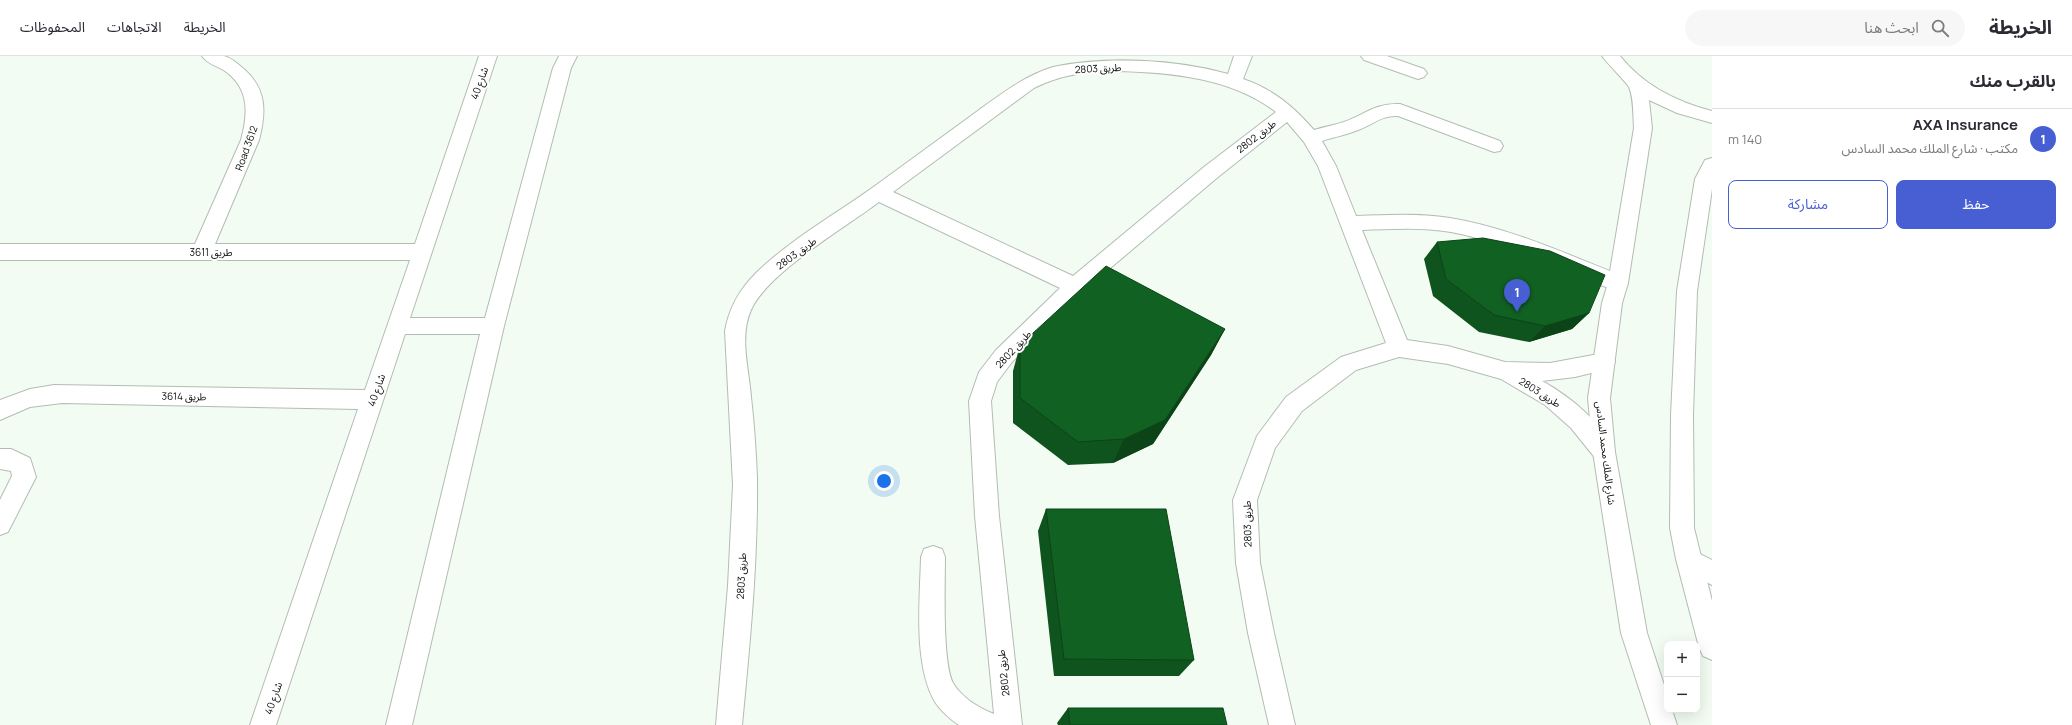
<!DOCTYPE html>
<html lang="ar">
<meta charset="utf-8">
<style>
body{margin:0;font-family:Manrope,"Noto Sans Arabic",sans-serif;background:#f7f7f7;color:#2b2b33;direction:rtl}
.controls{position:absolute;right:12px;bottom:12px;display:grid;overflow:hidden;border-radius:8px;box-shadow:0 4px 16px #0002}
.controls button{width:36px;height:36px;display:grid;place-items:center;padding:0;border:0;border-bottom:1px solid #e1e1e2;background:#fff;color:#2b2b33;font:20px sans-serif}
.you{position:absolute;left:884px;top:425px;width:14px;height:14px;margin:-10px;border:3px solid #fff;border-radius:50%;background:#1a73e8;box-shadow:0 0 0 6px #1a73e833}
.badge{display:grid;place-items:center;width:26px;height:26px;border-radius:50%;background:#475fd3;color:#fff;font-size:13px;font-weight:700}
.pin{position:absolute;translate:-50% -33px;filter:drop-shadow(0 1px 2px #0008)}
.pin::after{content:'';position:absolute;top:21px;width:14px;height:12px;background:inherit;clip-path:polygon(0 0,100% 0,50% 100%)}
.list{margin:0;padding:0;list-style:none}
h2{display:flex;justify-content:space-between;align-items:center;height:52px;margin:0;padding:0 16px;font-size:17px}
h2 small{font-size:13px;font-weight:400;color:#7c7c81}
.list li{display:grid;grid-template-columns:26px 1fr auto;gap:12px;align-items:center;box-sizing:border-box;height:60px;padding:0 16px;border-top:1px solid #e1e1e2}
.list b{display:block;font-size:15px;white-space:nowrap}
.list p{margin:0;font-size:13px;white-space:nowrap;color:#7c7c81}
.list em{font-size:13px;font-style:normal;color:#7c7c81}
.actions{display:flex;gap:8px;padding:12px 16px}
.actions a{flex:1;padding:9px 0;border:1px solid #475fd3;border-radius:8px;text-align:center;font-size:14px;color:#475fd3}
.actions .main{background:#475fd3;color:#fff}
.icon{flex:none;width:22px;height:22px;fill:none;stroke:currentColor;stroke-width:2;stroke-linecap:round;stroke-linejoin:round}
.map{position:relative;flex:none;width:1712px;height:669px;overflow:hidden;direction:ltr}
header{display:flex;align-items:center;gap:24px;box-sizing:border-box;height:56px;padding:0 20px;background:#fff;border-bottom:1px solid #e1e1e2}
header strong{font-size:19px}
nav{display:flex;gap:22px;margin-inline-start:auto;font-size:14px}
.search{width:280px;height:36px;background:#f7f7f7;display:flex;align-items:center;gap:10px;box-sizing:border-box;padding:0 14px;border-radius:22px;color:#7c7c81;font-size:15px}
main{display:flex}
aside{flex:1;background:#fff}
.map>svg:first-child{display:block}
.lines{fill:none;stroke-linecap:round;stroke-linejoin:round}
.minor-casing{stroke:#b3bcb3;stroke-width:2}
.major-casing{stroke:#b3bcb3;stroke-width:2}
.minor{fill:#fff;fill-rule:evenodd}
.major{fill:#fff;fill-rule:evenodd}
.wall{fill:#0f531e}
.shaded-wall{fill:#0c4418}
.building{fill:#116123;stroke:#0c4418}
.labels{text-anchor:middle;stroke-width:4;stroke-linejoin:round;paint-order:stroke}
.street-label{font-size:10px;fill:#0a0d0a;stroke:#fff}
</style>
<header>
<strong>الخريطة</strong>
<div class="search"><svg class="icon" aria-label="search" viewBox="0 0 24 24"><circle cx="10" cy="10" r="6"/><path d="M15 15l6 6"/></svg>ابحث هنا</div>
<nav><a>الخريطة</a><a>الاتجاهات</a><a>المحفوظات</a></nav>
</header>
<main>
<aside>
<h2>بالقرب منك<small></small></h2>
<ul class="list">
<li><span class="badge">1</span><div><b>AXA Insurance</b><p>مكتب · شارع الملك محمد السادس</p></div><em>140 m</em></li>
</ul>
<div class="actions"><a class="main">حفظ</a><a>مشاركة</a></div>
</aside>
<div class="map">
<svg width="1712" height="669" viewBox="0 0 1712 669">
<rect width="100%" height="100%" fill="#f3fcf3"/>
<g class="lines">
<g class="minor-casing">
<g id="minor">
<path d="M202,0C209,0 218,0 224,0C232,2 239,9 245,14C267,34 266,57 259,84L215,188H415L479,0H497L410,262H485L553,12L559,0H577L571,12L504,270L412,669H386L480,278H405L276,669H250L358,353L62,347L30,351L0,364V344L30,333L54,329L365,334L410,204H0V188H195L241,84C248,58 250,33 225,15C218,10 207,8 202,0Z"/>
<path d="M1234,0H1252L1243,23C1273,33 1294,51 1314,74C1324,71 1335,69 1344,66C1366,58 1375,47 1400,48L1500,85L1503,90L1500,95L1494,96L1398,60C1381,59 1373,69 1358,74C1346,79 1334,81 1322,85L1336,110L1356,160C1387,159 1419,157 1450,162C1511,172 1568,199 1625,221L1628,227L1625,233L1618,235C1561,217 1510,187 1451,176C1422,171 1391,173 1362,174L1407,284L1448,290L1505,306L1550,307L1604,297L1612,300L1615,306L1612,312L1575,321L1542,325C1571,341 1601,366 1615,396L1612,403L1604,406L1596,403L1571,372L1545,349L1501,323L1448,308L1399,301L1356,314L1302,355L1275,392L1257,444L1260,507L1274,577L1295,669H1269L1248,577L1236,507L1233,444L1257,380L1286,341L1341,301L1386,287L1318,110L1304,86L1287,66L1218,121L1082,236L1012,306L997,326L991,345L999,460L1022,669H959C950,663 941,655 935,646C913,608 920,544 921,501L924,493L933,490L942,493L945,501C945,528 942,606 953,627C962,642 979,652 994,658L975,460L969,345L979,316L996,294L1060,232L879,146C846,171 767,217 751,254C739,281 749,313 751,341C754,367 756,395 757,422C758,504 750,587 742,669H716L728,530L733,429L725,275C729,252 739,234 756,217C792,182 838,157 879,127C912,103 946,78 979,54C1003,37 1024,20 1053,11C1104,0 1177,3 1228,18ZM1120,15C1174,17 1232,22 1276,56L1204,111L1073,220L893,136L1034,32C1062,18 1089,15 1120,15Z"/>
<path d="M1361,0H1387L1424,13L1427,17L1424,21L1418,23L1364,4Z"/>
<path d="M0,393H11L30,402L36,421L8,476L0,479V444L12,420L11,415L0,413Z"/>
<path d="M1688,492L1712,504V529L1679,511L1676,503L1679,495Z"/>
</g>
</g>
<g class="major-casing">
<g id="major">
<path d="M1602,0H1620C1643,29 1677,46 1712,55V67L1677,57L1649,44L1652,72L1628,227L1622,247L1610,342L1615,396L1647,577L1667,638V654H1672L1677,669H1651L1621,577L1593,396L1588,342L1602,247L1608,227L1634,72C1633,59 1634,43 1629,31C1627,27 1608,8 1602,0Z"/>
<path d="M1712,102V133L1697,235L1693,359L1694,472L1712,545V604L1703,600L1699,591L1676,503L1670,472L1671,359L1677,235L1695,123L1705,104Z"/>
</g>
</g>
<use href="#minor" class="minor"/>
<use href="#major" class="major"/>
</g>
<g class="wall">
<path d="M1437,186L1589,257L1572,273L1529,286L1479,276L1433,240L1424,203Z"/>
<path d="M1225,273L1211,299L1153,388L1113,407L1068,409L1013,367V315L1020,289Z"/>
<path d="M1046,453L1194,604L1179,620H1054L1038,475Z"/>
<path d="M1068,652L1227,669H1058L1057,667Z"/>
</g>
<g class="shaded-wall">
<path d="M1589,257L1572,273L1529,286L1545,270Z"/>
<path d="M1225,273L1211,299L1153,388L1113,407L1124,383Z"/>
</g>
<g class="building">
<path d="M1483,182L1550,195L1605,219L1589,257L1545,270L1494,259L1446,223L1437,186Z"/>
<path d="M1106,210L1225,273L1165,364L1124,383L1078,386L1020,342V289Z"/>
<path d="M1046,453H1166L1194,604L1064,603Z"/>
<path d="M1068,652H1223L1227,669H1070Z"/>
</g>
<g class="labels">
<g class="street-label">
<text transform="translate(1098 12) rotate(-3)" y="4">طريق 2803</text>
<text transform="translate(479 27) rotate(-71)" y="4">شارع 40</text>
<text transform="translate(1256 80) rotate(-38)" y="4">طريق 2802</text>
<text transform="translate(246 92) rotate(-70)" y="4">Road 3612</text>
<text x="211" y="200">طريق 3611</text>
<text transform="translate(796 197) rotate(-36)" y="4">طريق 2803</text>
<text transform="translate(1013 293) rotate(-47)" y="4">طريق 2802</text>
<text transform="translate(376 334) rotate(-71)" y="4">شارع 40</text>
<text transform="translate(1540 336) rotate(32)" y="4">طريق 2803</text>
<text transform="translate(184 340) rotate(1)" y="4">طريق 3614</text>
<text transform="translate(1606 397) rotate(83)" y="4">شارع الملك محمد السادس</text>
<text transform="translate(1247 468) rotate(-91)" y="4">طريق 2803</text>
<text transform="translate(741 520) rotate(-87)" y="4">طريق 2803</text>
<text transform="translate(1003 617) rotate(-96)" y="4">طريق 2802</text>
<text transform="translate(273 642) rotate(-71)" y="4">شارع 40</text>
</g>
</g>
</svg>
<div class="controls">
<button>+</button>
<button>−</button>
</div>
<div class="you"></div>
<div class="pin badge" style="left:1517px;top:256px">1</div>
</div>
</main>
